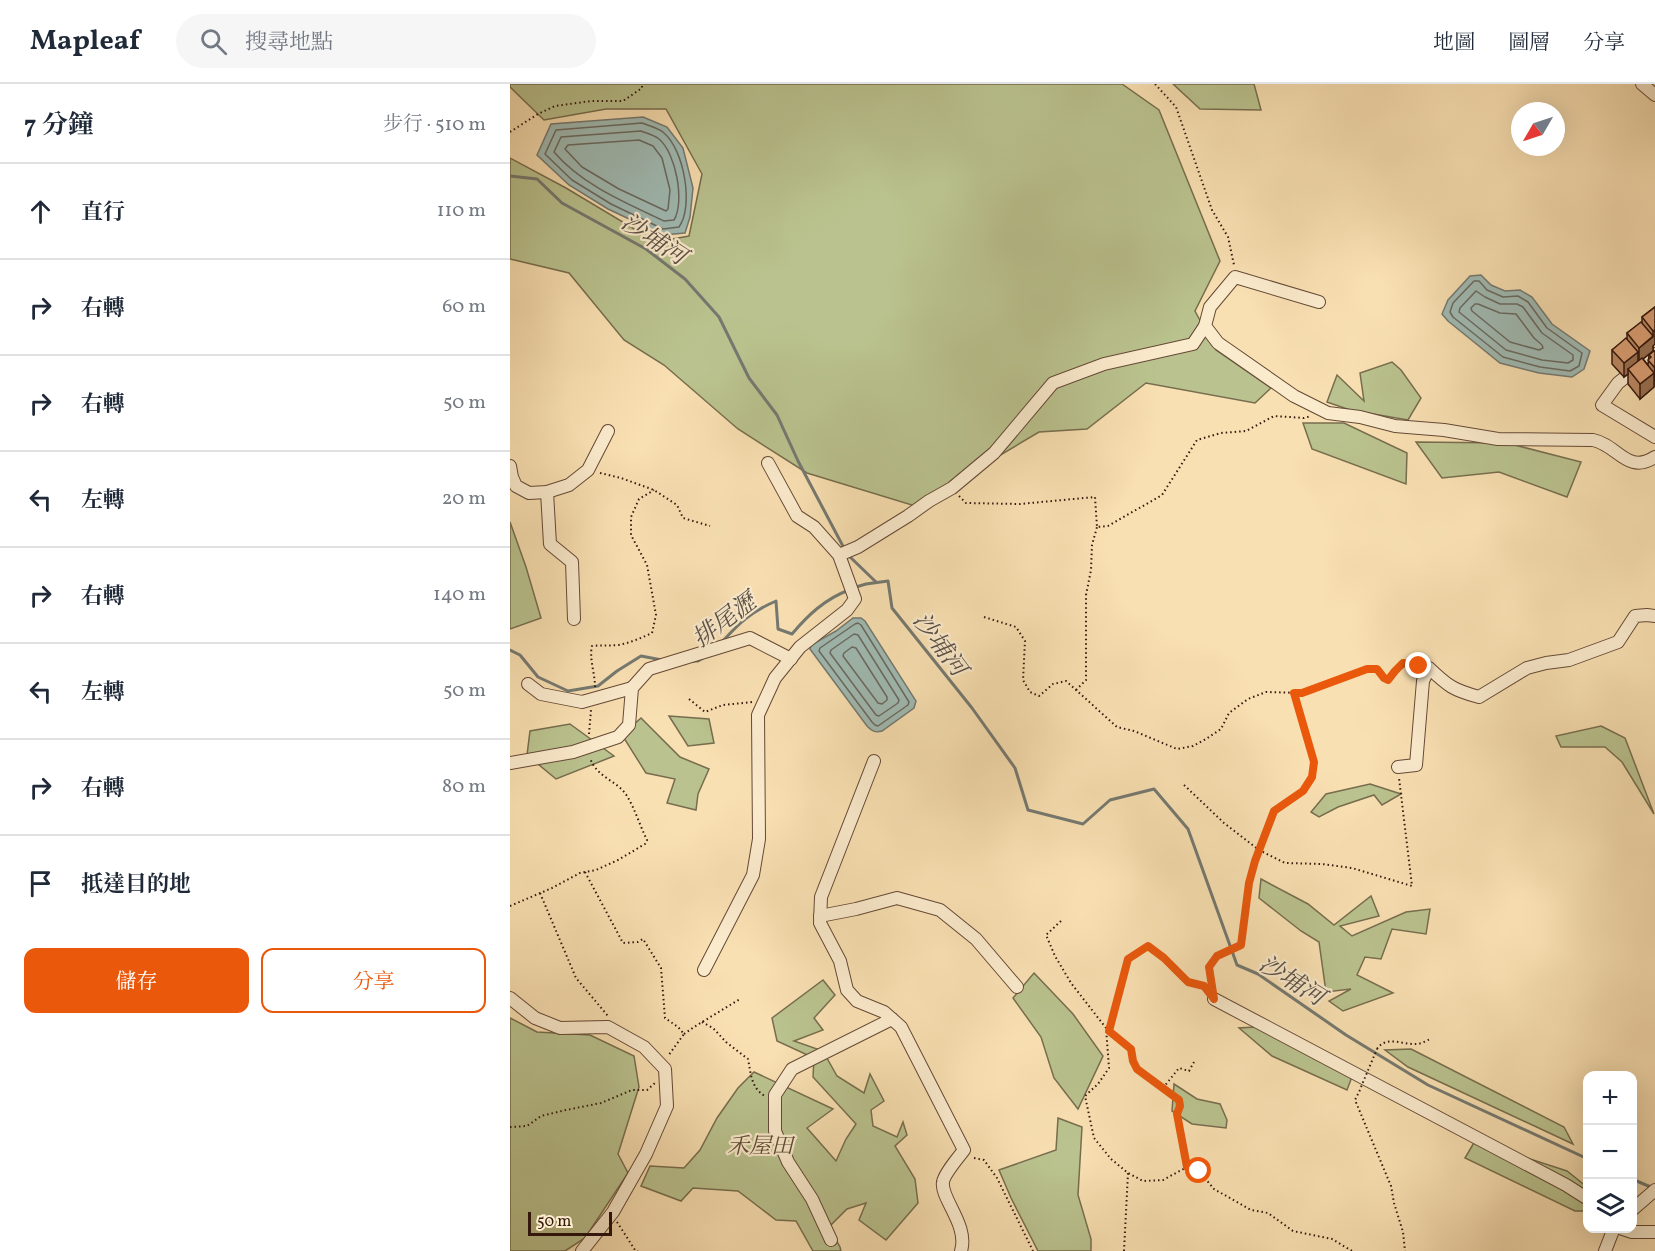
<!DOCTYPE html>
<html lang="zh-TW">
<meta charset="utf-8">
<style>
body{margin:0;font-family:Vollkorn,"Noto Serif TC",serif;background:#f6f6f7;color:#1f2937}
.controls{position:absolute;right:18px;bottom:18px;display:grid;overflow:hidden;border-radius:12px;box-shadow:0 6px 24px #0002}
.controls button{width:54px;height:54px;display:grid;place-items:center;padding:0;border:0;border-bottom:2px solid #e0e1e3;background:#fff;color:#1f2937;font:30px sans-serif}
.compass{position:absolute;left:1001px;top:18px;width:54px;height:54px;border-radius:50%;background:#fff;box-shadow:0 6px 24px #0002;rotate:231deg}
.scale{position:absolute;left:18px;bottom:15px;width:84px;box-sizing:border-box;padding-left:6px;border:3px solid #34170d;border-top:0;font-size:16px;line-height:21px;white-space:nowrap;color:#34170d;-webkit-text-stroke:4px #fbebcd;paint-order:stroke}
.stop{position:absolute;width:18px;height:18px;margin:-14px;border:4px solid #ea580c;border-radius:50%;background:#fff}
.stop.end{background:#ea580c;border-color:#fff;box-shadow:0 2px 6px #0008}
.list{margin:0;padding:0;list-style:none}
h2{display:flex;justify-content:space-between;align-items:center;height:78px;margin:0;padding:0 24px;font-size:26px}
h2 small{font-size:20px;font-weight:400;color:#747a83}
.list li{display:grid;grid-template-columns:39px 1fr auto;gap:18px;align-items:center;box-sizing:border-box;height:96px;padding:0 24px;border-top:2px solid #e0e1e3}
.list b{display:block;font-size:22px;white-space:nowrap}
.list em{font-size:20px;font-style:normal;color:#747a83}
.actions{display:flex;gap:12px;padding:18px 24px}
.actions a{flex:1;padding:14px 0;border:2px solid #ea580c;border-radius:12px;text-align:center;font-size:21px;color:#ea580c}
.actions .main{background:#ea580c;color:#fff}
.icon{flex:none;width:33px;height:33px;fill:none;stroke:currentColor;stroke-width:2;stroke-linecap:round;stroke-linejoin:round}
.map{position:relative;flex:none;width:1145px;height:1167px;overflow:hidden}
header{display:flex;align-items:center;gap:36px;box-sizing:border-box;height:84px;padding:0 30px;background:#fff;border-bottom:2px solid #e0e1e3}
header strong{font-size:28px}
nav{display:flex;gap:33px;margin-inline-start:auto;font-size:21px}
.search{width:420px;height:54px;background:#f6f6f7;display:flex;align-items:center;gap:15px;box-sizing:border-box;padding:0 21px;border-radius:33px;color:#747a83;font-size:22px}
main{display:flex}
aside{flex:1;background:#fff}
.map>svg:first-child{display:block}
.green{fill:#bac38f;stroke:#776d4e;stroke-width:1.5}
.water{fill:#a0bbb4;stroke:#757971;stroke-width:1.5}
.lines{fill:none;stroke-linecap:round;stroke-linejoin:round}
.shore{stroke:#6a6960;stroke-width:1.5}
.stream{stroke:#757971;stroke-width:3}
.minor-casing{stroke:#654936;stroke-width:14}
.path{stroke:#34170d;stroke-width:2;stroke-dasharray:1.5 3;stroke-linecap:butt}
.minor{stroke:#fbebcd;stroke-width:12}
.path-bridge{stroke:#34170d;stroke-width:2;stroke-dasharray:1.5 3;stroke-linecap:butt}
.wall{fill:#bb8863;stroke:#34170d;stroke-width:1.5}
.shaded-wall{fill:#986f50;stroke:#34170d;stroke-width:1.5}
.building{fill:#d99e73;stroke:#34170d;stroke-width:1.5}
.route{stroke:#ea580c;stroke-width:8}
.labels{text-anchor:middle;stroke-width:4.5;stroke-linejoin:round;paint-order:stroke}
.park-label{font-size:22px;font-style:italic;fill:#5c4b34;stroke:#fbebcd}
.water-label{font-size:24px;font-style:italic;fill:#5a5047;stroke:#fbebcd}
</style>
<header>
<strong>Mapleaf</strong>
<div class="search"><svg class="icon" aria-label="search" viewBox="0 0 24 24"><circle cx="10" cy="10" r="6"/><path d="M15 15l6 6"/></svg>搜尋地點</div>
<nav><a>地圖</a><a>圖層</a><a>分享</a></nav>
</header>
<main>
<aside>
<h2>7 分鐘<small>步行 · 510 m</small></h2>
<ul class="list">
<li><svg class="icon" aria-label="ahead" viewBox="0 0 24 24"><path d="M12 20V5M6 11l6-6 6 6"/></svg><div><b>直行</b></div><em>110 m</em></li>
<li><svg class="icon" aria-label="right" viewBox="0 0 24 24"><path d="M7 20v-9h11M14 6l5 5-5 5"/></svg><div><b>右轉</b></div><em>60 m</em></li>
<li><svg class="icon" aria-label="right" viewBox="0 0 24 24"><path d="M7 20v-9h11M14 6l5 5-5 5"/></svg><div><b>右轉</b></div><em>50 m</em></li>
<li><svg class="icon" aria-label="left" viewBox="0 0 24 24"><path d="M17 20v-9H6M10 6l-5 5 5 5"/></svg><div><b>左轉</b></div><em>20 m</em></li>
<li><svg class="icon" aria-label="right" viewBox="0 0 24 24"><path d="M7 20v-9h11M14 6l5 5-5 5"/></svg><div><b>右轉</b></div><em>140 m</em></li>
<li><svg class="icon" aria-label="left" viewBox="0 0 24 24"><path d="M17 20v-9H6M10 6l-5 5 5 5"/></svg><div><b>左轉</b></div><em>50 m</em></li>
<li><svg class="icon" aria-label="right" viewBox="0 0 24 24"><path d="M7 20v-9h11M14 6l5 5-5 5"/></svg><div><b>右轉</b></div><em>80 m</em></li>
<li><svg class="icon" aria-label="arrive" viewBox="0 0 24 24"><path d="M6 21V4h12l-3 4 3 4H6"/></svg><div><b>抵達目的地</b></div></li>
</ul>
<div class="actions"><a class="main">儲存</a><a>分享</a></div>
</aside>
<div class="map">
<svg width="1145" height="1167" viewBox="0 0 1145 1167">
<rect width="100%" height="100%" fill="#f9e0b2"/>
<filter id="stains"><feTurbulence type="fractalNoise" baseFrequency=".00333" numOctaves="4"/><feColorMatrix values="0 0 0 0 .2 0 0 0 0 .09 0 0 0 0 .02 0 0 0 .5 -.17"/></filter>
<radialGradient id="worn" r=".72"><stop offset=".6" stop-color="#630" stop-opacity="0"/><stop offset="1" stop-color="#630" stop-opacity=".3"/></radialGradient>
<g class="green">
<path d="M0,0H612L649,26L710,177L685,227L706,266L761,304L745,319L636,299L577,345L529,348L405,422L297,389L228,345L154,281L114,256L59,189L0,175V74L56,104L146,158L179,152L192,90L156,25H96L34,36L0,3Z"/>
<path d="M663,0H744L751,26L690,25Z"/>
<path d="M882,278L891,286L911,314L898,336L840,326L817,318L827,291L854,317L850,289Z"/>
<path d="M793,339H834L897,369L896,400L802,365Z"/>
<path d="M906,358L997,359L1071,378L1057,413L989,388L932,394Z"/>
<path d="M0,438L16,483L31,534L0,545Z"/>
<path d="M159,632L199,635L204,659L178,662Z"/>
<path d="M131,634L170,673L199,685L188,710L186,726L157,719L165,695L136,689L112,651Z"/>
<path d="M60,640L104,672L46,695L17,671L20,647Z"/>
<path d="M1091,642L1115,654L1144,730L1112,678L1095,663H1051L1046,652Z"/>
<path d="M860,700L891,710L872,721L864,711L828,723L809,733L801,728L816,710Z"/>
<path d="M751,795L798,820L824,841L861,812L869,832L830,842L842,852L896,828L920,825L916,850L882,845L871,875L855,873L847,891L883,909L833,927L819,917L841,905L816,908L809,858L791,847L749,814Z"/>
<path d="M524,889L563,930L593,972L568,1025L544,994L531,953L503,914Z"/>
<path d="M313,896L325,911L304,934L313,946L284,957L313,967L327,992L354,1009L360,990L374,1017L361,1026L363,1042L387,1053L393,1038L397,1051L385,1062L405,1095L408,1119L376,1156L349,1136L356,1119L337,1125L319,1143L330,1163L331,1167H303L286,1137L266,1136L228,1107L183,1104L171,1117L131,1102L140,1082L174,1084L190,1066L207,1034L228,1004L244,988L323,1025L297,1044L326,1077L336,1055L346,1040L303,993L304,974L267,957L262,934Z"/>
<path d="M0,934L27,948L80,951L124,972L129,1003L108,1070L118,1089L75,1154L55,1167H0Z"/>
<path d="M745,943L843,990L837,1006L762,972L729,944Z"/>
<path d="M901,965L1054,1043L1063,1060L898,983L875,966Z"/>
<path d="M664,1000L687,1015L710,1020L717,1036L716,1044L682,1040L662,1027Z"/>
<path d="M548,1034L572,1043L568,1111L581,1155V1167H528L501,1114L489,1086L546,1066Z"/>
<path d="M965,1057L1057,1087L1077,1103V1127H1065L955,1074Z"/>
</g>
<g class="water">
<path d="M133,33L157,43L173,64L183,104L180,133L175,149L153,151L98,125L59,101L27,71L41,40Z"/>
<path d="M971,191L981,201L995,207L1010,206L1022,213L1042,240L1080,267L1074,285L1062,293L1029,289L990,279L938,237L932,230L938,216L960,192Z"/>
<path d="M343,534H351L355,537L406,617L404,624L372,647C365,649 362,647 357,642L300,565L301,561L326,547Z"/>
</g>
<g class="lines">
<g class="shore">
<path d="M132,39C139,42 149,44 154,49C174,66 184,122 169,143L153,145L101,120L62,96L35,70L46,46Z"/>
<path d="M131,47C136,49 144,51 149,55C166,69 175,118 164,136L154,137C116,119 72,101 44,68L51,53Z"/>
<path d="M129,56L143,62L152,74L160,106L158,125L156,127L109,105L72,83L55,65L58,61Z"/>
<path d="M964,197H969L977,206L993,213L1008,212L1018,218L1037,244L1072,269L1069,282L1060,287L1030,283L993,273L943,233L940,228L943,219Z"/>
<path d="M966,207L975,213L990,220H1007L1013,223L1032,249L1063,271V276L1058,279L1032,276L996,266L949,228L950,224Z"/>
<path d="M965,220H968L990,229L1006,230L1024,254L1032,261L1033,264L1029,266L1000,258L962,227L961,224Z"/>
<path d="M345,540L348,539L351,541L399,618L398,621L368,642L365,641L362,638L309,567L310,564Z"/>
<path d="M344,550L348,551L389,616L388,619L369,632L366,631L320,569L321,566Z"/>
<path d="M342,563L346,564L377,613V616L372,620L368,619L333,572L334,569Z"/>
</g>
<g class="stream">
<path d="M0,92L27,95L52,119L136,165L175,195L209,233L239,294L267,331L288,377L335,466"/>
<path d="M338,471L366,498"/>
<path d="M346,503L356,500L378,497L382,524L462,624L505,684L518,726L573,740L600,716L644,705L678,745L727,881L748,890L836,951L918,1001L1078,1075"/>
<path d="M212,558C230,538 241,528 266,517L268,545L282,550C298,531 315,515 339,506"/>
<path d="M0,566L10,571L28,593L58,607L88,602L107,587L131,572L152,576"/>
<path d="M180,577H188L193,574"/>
<path d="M1122,1095L1143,1104"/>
</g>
<g class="minor-casing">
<g id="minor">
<path d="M1132,0L1145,11"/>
<path d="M809,218L725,193L700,223L695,242L708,259L784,312L818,329L850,333L885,342L934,346L988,355L1083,356C1108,361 1117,391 1145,373"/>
<path d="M1145,270L1108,299L1092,321L1145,353"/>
<path d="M0,382L2,393L6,402L19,409L37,408L59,401L78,386L98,347"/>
<path d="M37,408L40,460L62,478L64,535"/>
<path d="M329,471L348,463L398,432L419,417L442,404L484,369L543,299L594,280L683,260L695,242"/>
<path d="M18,600L31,610L72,618L122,604"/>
<path d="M364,677L311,813L310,839L330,877L337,906L347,917L374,928L391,943L454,1066C448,1074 434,1090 433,1098C430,1114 459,1141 451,1167"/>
<path d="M0,679L63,668L108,653L119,641L122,604L139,585L240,554L281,575"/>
<path d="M888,683L906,681L913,597L919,584C938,602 943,606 969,613L1017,584L1036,579L1059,576L1108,558L1125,532L1137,531L1145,532"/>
<path d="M310,832L346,825L387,814L430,826L466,855L507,903"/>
<path d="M194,886L243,791L249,755L248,631L265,594L290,563L337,526L345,515L329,471L304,443L287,432L258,379"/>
<path d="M0,914L25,934L50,944L98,943L134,963L155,985L157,1022L136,1070L103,1128L72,1167"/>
<path d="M704,915L1056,1101L1078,1115"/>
<path d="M1122,1126L1145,1106"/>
<path d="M1110,1144L1122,1148H1145"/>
<path d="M321,1156L302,1115L278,1078L265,1047V1011L282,985L382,935"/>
<path d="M1095,1167L1104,1144"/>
</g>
</g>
<g class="path">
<path d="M645,0L666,23L702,126L718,153L724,181"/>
<path d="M0,48L28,30L45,22L81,17H113L132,4V0"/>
<path d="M90,389L111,394L144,406L167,421L173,434L200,442"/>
<path d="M449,412L456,419L510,420L585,413L587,443L598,442L652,411L687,356L711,349L736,347L764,332L794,334L801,332"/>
<path d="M474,533L506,543L515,557L513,596L520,608L529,612L543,600L556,597L607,643L624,647L667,665L683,662L696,655L711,645L719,629L738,615L756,608L792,609L857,585H867L874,594L878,595L884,587L893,579L908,582"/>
<path d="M85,603C85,589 79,575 82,562C91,561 99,562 108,561C120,559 131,554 142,549L146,531L137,481L121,451V433L129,415L144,406"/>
<path d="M566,606L576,596V511L581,486L582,461L587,443"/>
<path d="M179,615L195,628L213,621L243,618"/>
<path d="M79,650L81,626"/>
<path d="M674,701L714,739L749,766L775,779L812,780L842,784L902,802L889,694"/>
<path d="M75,788L113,859L128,858L133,855L151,884L155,934L168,943L174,950L158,972"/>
<path d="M30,809L66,894L98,932"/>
<path d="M0,822L42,804L70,789L86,786L108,776L135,760L137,756C130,742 125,725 117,712C107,696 87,694 80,674"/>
<path d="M551,837L536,851L545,872L561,899L596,944L599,984L588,1000L575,1012L584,1054L601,1075L618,1089L633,1097L653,1096L677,1083L689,1087L704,1105L741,1126L758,1129L783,1147L822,1155L842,1167"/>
<path d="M702,903L699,883L707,872L731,861L739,799L745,777L764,727L793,707L802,693L804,678L784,609"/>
<path d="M192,938L203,944L216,958L238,975C241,990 241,1004 255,1012"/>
<path d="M598,946L621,965L623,977L627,985L669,1015L670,1022L667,1030L677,1083"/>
<path d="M599,947L618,875L638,862L654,874L678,898L694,902L697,906"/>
<path d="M174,950L184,943L230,915"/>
<path d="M867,965C876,951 893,961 906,960C911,960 916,957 920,955"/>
<path d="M653,1004L669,984L679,987L684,978"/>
<path d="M850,1006L845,1016L881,1102L884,1119L893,1148L895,1167"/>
<path d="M0,1043L17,1042L31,1032L56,1026L91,1019L122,1006H137L145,999"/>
<path d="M464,1074L474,1076L487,1094L523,1167"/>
<path d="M107,1138L125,1166L128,1167"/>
<path d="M614,1167L618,1089"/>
</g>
<use href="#minor" class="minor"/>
<path class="path-bridge" d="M851,1003L867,965"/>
</g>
<path class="wall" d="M1145,223L1143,267L1133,275L1138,281L1139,271L1145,267L1144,303L1130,315L1118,300V290L1114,293L1102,280V266L1117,255V249L1132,238V233Z"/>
<g class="shaded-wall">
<path d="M1145,246V260L1143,262V267L1129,278V264L1143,253V247Z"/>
<path d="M1128,268V282L1118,285V290L1114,293V279Z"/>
<path d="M1144,289V303L1130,315V300Z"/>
</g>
<g class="building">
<path d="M1145,223V246L1143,247L1132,233Z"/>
<path d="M1131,238L1143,252L1129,264L1117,249Z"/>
<path d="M1116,254L1128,268L1114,279L1102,266Z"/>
<path d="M1144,267H1145V284L1138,276L1141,273L1139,271Z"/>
<path d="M1132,274L1144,289L1130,300L1118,285Z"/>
</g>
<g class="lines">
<path class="route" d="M689,1087L677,1083L667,1030L670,1022L669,1016L627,985L623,977L621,965L599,947L618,875L638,862L654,874L678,898L694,902L704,915L699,883L707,872L731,861L739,799L745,777L764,727L793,707L802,693L804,678L784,609H792L857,585H867L874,594L878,596L885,587L893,579L909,582"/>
</g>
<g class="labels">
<g class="park-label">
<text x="250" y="1069">禾屋田</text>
</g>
<g class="water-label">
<text transform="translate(144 155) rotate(33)" y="8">沙埔河</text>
<text transform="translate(214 536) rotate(-37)" y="8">排尾瀝</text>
<text transform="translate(430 560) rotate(53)" y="8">沙埔河</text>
<text transform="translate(782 896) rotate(32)" y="8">沙埔河</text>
</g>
</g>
<rect width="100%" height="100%" filter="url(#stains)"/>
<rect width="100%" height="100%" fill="url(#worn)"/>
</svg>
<div class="controls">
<button>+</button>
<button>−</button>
<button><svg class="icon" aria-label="layers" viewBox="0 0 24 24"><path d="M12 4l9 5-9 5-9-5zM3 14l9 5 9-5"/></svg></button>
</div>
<svg class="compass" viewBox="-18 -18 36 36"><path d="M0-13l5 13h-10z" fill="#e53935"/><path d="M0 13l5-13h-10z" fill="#747a83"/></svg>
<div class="scale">50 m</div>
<div class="stop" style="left:689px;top:1087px"></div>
<div class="stop end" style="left:909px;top:582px"></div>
</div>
</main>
